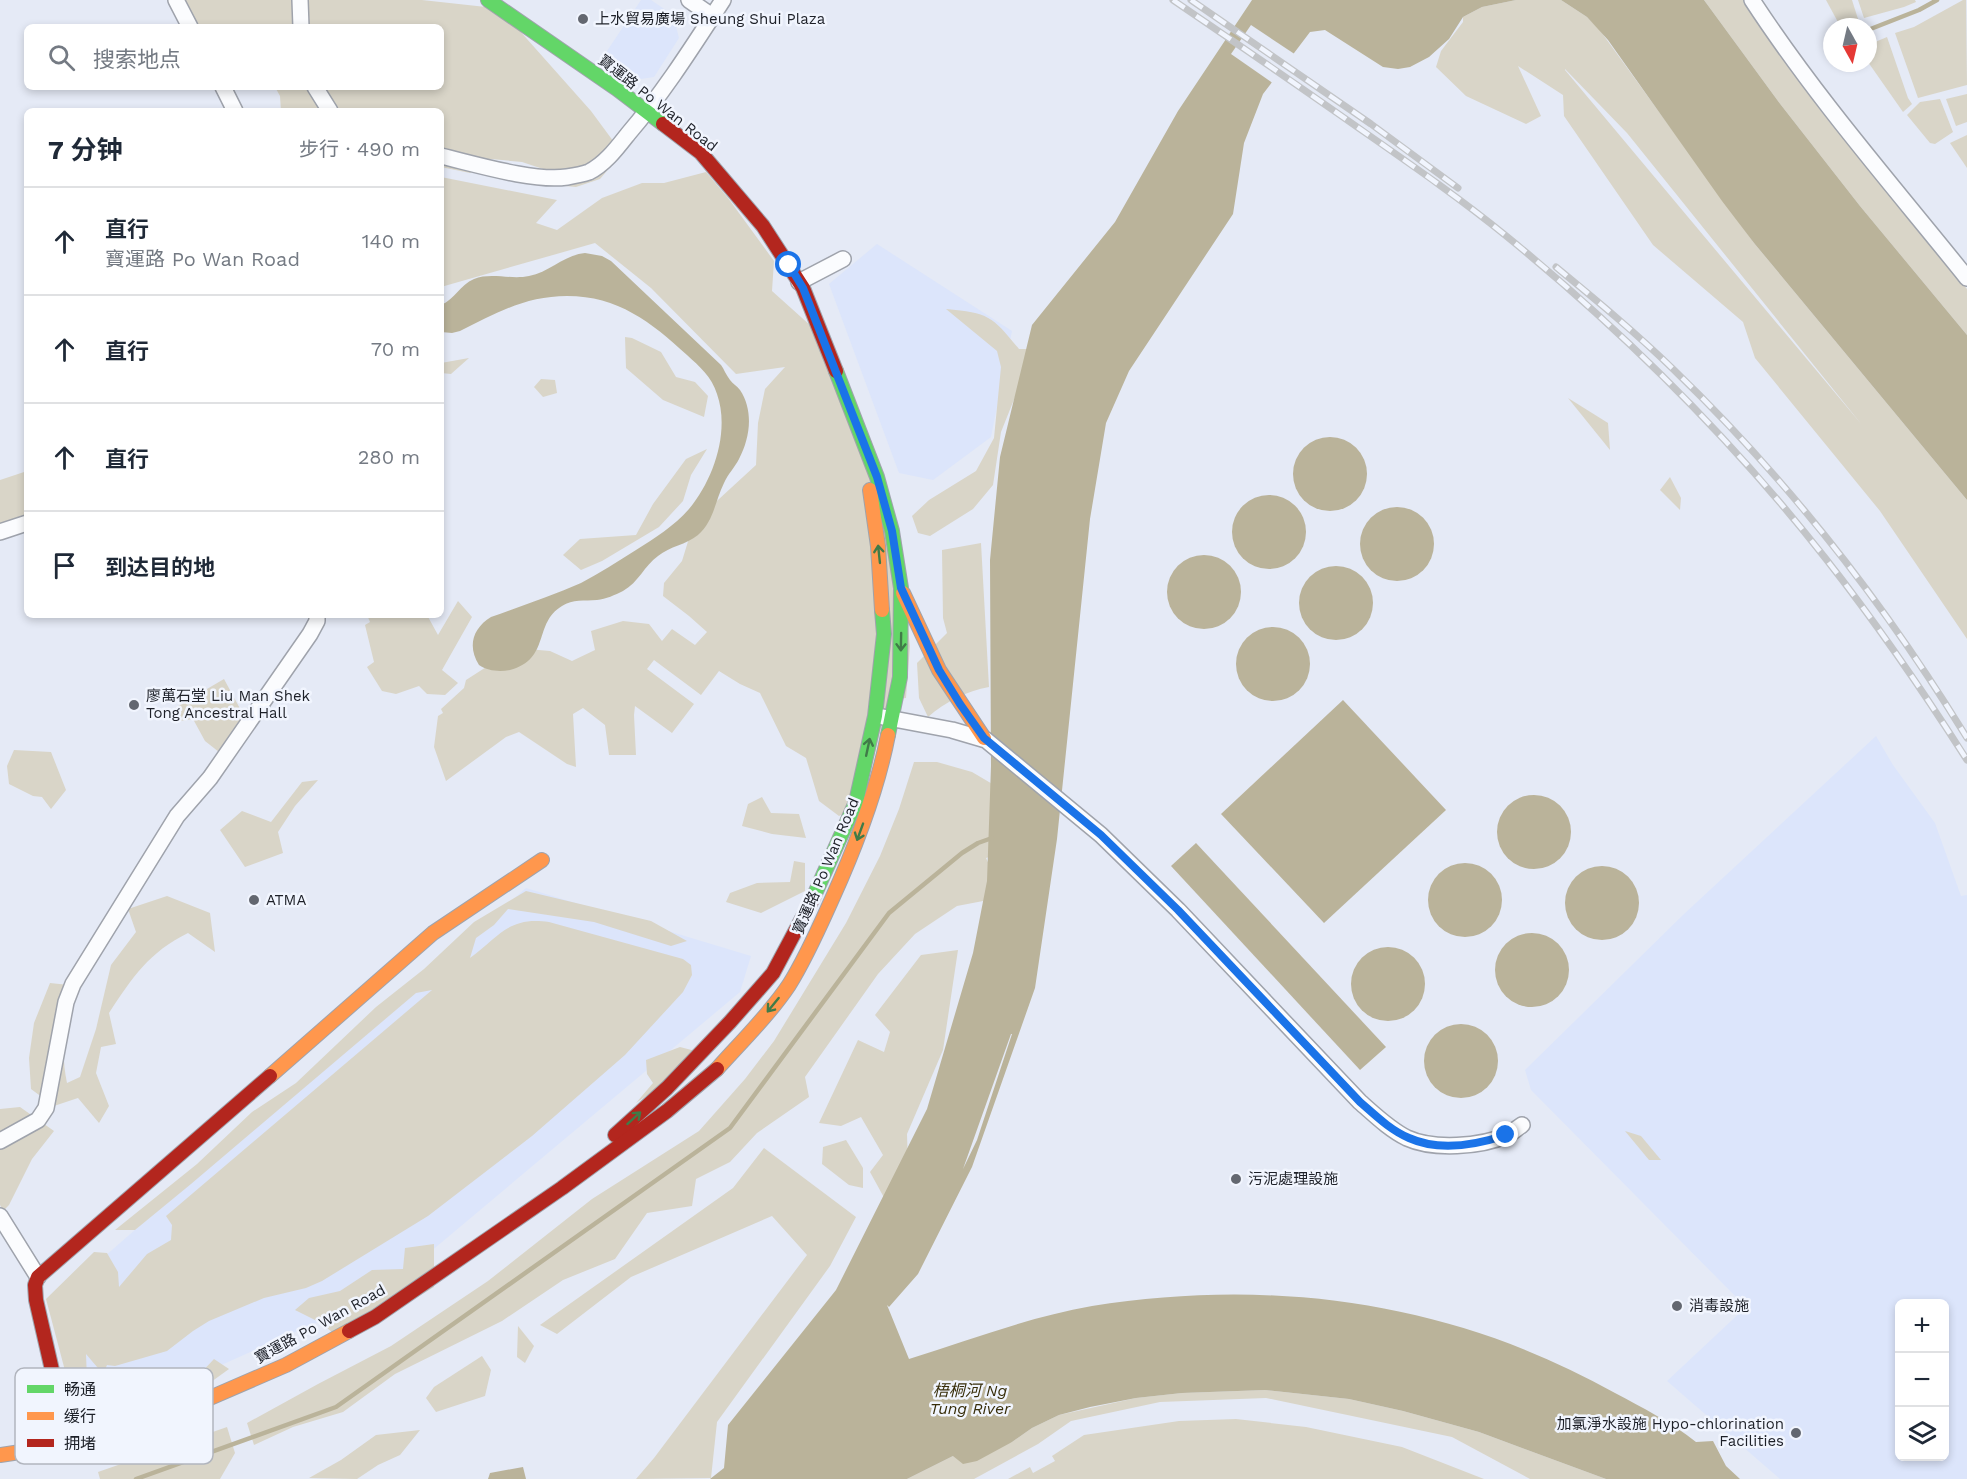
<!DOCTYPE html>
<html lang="zh">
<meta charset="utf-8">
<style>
body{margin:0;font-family:"Work Sans","Noto Sans SC",sans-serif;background:#f6f6f7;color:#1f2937}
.controls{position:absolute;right:18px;bottom:18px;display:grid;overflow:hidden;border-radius:9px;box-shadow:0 3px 9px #0003}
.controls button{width:54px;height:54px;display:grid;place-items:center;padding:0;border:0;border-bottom:2px solid #e0e1e3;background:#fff;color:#1f2937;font:30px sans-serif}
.compass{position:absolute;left:1823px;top:18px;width:54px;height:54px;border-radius:50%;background:#fff;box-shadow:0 3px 9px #0003;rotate:172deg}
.stop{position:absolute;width:18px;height:18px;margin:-14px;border:4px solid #1a73e8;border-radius:50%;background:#fff}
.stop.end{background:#1a73e8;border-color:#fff;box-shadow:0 2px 6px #0008}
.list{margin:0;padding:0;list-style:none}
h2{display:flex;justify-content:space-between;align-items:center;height:78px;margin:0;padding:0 24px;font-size:26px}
h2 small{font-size:20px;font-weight:400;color:#747a83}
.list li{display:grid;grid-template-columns:39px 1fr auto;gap:18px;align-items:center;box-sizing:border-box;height:108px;padding:0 24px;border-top:2px solid #e0e1e3}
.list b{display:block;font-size:22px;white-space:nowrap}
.list p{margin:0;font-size:20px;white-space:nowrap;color:#747a83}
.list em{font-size:20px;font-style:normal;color:#747a83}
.icon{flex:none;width:33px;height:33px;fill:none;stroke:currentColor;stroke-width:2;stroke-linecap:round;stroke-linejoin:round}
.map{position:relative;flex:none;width:1967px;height:1479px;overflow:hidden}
.search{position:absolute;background:#fff;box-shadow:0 3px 9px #0003;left:24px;top:24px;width:420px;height:66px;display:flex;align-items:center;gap:15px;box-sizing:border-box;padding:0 21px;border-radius:9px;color:#747a83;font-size:22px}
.panel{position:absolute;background:#fff;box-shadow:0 3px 9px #0003;left:24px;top:108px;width:420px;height:510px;border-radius:9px}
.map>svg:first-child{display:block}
.built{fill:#dce5fb;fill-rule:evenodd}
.green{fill:#d9d5c8;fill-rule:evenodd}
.water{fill:#bab39a;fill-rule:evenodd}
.pier{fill:#e5eaf6}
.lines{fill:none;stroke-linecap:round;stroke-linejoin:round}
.stream{stroke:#bab39a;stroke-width:4.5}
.street-casing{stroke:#9fa3ac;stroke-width:18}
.fast-casing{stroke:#9fa3ac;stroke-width:16}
.slow-casing{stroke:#9fa3ac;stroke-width:16}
.jam-casing{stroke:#9fa3ac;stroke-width:16}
.street{stroke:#fbfcfe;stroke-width:15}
.fast{stroke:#63d668;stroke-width:14}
.slow{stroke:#ff974d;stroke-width:14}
.jam{stroke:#b3261e;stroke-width:14}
.rail-casing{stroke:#c2c4c7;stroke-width:7}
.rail{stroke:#f1f5fe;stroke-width:4.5;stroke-dasharray:14;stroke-linecap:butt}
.oneway{stroke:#407b48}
.route{stroke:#1a73e8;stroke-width:8}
.poi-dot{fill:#636770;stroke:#f1f5fe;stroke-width:2}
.labels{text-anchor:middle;stroke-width:5;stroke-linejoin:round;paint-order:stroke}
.poi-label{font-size:15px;fill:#1d2028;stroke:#f1f5fe;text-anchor:start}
.street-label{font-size:15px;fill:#1d2028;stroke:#f1f5fe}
.water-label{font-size:16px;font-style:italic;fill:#372d09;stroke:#f1f5fe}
.key{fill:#f1f5fe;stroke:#b1b5be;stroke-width:1.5}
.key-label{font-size:16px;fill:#1d2028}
</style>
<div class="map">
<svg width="1967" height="1479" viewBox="0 0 1967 1479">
<rect width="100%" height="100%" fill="#e5eaf6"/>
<g class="built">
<path d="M641,0H651L673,15L679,38L654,77L641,79L605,54Z"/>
<path d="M877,244L1012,331L991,437L933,480L899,473L829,284Z"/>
<path d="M1876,736L1893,765L1935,823L1961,896L1967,895V1479H1780L1667,1381L1746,1307L1531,1090L1525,1070L1684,914ZM1900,1304H1944V1456H1900Z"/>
<path d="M526,888L751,956L740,992L380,1294L92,1423L64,1292Z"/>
</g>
<g class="green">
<path d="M180,0H422L486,7L519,30L591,111L622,153L600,179L576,187L532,183L543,169L522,162L491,159L470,173L441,167V111H281L280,96L275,87H441V27H194Z"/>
<path d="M1516,0H1561L1587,17L1599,29L1754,243L1967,500V639L1880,511L1755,358L1743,322L1653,245L1564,116L1563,95L1518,66L1541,116L1526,124L1466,96L1436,67L1441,51L1463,22V17L1482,7ZM1565,69L1627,133L1862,425L1565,70Z"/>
<path d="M1704,0H1744L1773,42L1859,158L1967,289V335L1860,206L1781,105Z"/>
<path d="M1826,0H1852L1858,19L1847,24H1839Z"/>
<path d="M1858,0H1915L1916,2L1904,7L1864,18Z"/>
<path d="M1963,0H1966L1967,85L1918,98L1895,33L1914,27Z"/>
<path d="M1887,37L1908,98L1912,104L1903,112L1868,62V45Z"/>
<path d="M1967,94V122L1956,126L1946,99Z"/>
<path d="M1940,99L1953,132L1935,144L1930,143L1907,115L1920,102Z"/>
<path d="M1967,135V168L1950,143Z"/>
<path d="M706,172L728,198L774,261L772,291L811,326L899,551L910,646L906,698L888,700L862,805L839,816L819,801L806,758L786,746L760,693L740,684L719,671L701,695L654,660L647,669L694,704L672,733L635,706L634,715L636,755H609L605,725L583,708L573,714L576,767L567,764L519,732L506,737L446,781L434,747L438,716L443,713L441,709L464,688L466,680L516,648L550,651L572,661L595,650L591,631L623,621L649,624L662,641L672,629L695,645L707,632L689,616L663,596L664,583L682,561L694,522L756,465L758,423L765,389L785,367L736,374L651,288L595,243L441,287V177L557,200L536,223L557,230L602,198L642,183H664Z"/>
<path d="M946,309C989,313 992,316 1019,349H1029L1021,382L1001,432L993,485L973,509L930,536L918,533L912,516L929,500L976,471L994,438L1001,367L997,351Z"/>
<path d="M625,337L632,338L661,352L676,377L695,382L708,396L704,417L663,400L626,368Z"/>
<path d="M469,358L451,374L441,373V363Z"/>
<path d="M541,379L555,380L557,393L543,397L534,387Z"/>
<path d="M1568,398L1608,423L1610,450Z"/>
<path d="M707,449L691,475L683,501L659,527L602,561L581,570L563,555L580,539L636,535L653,504L686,459Z"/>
<path d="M27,471V518L0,526V480Z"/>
<path d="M1670,477L1681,498L1680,510L1660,490Z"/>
<path d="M981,543L989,687C967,691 945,702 928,717L919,698L917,663L947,633L943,618L942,550Z"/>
<path d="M458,601L472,617L442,670L458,683L445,695L427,694L419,686L396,694L382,691L367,667L374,662L365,625L370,622L367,615H427L438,635Z"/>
<path d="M224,679L244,716L219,752L205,741L193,719L173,722L166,713Z"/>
<path d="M14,750L51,752L66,790L51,809L42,797L33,796L9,784L7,766Z"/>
<path d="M914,762H937L972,772L1011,795L1024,846L986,858L1004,897L957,906L915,934L878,974L805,1077L809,1097L757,1133L730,1162L696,1179L692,1206L647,1213L615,1259L563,1280L502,1321L395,1374L343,1412L293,1427L254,1445L247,1423L318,1384L391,1346L488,1281L592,1199L699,1131L745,1079L774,1041L846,923L880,856L899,809Z"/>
<path d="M318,780L295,806L278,832L283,853L245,867L220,830L242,811L271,822L302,782Z"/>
<path d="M762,797L771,813L799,814L806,838L772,834L742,826L748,804Z"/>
<path d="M794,861L805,863V891L761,913L726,902L730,893L757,883L790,882Z"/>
<path d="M526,891L651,921L687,941L671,946L594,922L508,909L494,925L476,938L470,958C499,937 508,916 549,922L683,959L691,965L692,975L683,992L625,1055L532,1136L428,1216L322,1281L306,1288L264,1298L209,1321L193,1331L167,1351L115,1366L107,1365L103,1374L86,1354L87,1380L99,1407L138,1405L184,1391L214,1359L229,1369L211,1382L148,1418L88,1430L68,1382L46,1299L94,1252L107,1253L118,1272L119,1287L147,1254L171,1240L172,1225L166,1216L432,990L416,993L191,1184L135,1230H115L197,1164L252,1112L296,1083L376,1007L424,969L474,922Z"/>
<path d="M167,896L210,913L215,952L188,933C149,952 132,978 109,1013L116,1044L101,1047L96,1073L109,1106L99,1123L78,1098L54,1106L31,1089L29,1058L34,1023L50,983L78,986C67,1021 59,1045 67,1083L80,1077L96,1029L111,965L136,932L128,909Z"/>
<path d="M958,950L943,1050L907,1134L908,1166L887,1203L870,1172L883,1155L861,1117L841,1126L819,1123L858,1040L884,1052L890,1032L875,1015L921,955Z"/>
<path d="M680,1047L707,1054L636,1103L653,1083L647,1074L646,1060Z"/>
<path d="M20,1107L54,1131L32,1159L9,1205L3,1211L0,1205V1109Z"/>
<path d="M1625,1131L1641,1136L1661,1160H1649Z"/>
<path d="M846,1140L863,1168V1188L849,1185L822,1164L823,1147Z"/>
<path d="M764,1148L856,1217L830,1266L717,1422L711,1478L636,1479L654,1458L807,1255L772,1216L631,1277L557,1334L540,1325L733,1188Z"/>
<path d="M434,1244V1287L344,1342L321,1323L295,1310L309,1298L340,1291L372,1270L403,1269L405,1248Z"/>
<path d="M518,1326L534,1346L525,1363L517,1357Z"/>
<path d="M482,1356L491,1370L485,1396L436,1412L426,1398L434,1387Z"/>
<path d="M1265,1390L1349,1399L1403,1411L1479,1432L1606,1479H1530L1452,1437L1266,1398L1160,1402L1071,1421L1038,1444L974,1479H907L953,1456L1012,1442L1032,1428L1059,1415L1136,1398L1182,1393Z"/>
<path d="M1236,1419L1306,1427L1402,1447L1484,1479H1008L1030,1467L1033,1473L1055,1461L1052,1456L1084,1435L1179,1421Z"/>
<path d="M227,1427L235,1453L220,1479H100L98,1472Z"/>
<path d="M420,1430L400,1455L378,1465L357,1479L309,1478L341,1460L376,1435Z"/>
</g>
<g class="water">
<path d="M1252,0H1516L1482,7L1463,17L1449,39L1429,57L1410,67L1398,69L1383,67L1325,30L1310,32L1263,94L1244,143L1233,214L1129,371L1106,423L1090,519L1057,839L1035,988L972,1167L918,1274L889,1307L887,1305L909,1359C970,1340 1029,1317 1092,1306C1275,1277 1453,1302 1615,1393C1643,1408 1671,1422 1696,1442L1713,1441L1726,1466L1740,1479H1606L1479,1432L1403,1411L1349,1399L1265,1390L1182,1393L1136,1398L1090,1407L1059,1415L1032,1428L1012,1442L977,1461L963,1464L953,1456L907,1479H710L724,1468L728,1425L836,1290L927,1109L973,953L987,881L991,766L990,560L1000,457L1032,325L1115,222L1178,111ZM1012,1034L977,1140L963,1169L1011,1034Z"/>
<path d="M1561,0H1704L1781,105L1860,206L1967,335V500L1754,243L1722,201L1608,40L1587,17Z"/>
<path d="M585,253L602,256L611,261L721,365C724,369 726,375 730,380C733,384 737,386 740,390C754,411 750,438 739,459C735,467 728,474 724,483C715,501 714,521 698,535C686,545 670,546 658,556C644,566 639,582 623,591C615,595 606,599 597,600C584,601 573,599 562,606C533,623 551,659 510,670C499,672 488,671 479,665C467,646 473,628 491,617C521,606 552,596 581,583C600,573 617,562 636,550C655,538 674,526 689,509C714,479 730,431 717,394C712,377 699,366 687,355C651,322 618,296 567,296C526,296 496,313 460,331L452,333L441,332V305C455,299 460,285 474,279C491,272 511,280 529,276C550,272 564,255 585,253Z"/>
<circle cx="1330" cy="474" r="37"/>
<circle cx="1269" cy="532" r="37"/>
<circle cx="1397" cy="544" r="37"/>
<circle cx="1204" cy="592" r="37"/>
<circle cx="1336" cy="603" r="37"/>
<circle cx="1273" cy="664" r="37"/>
<path d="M1343,700L1446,810L1324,923L1221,814Z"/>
<circle cx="1534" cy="832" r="37"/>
<path d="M1196,843L1386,1047L1360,1070L1171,866Z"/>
<circle cx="1465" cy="900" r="37"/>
<circle cx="1602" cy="903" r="37"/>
<circle cx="1532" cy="970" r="37"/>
<circle cx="1388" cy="984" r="37"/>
<circle cx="1461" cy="1061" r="37"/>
<path d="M523,1467L526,1479H488L490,1473Z"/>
</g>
<path class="pier" d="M1251,25L1296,55L1274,84L1231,54Z"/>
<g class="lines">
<g class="stream">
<path d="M1868,30L1919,10L1937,0"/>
<path d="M136,1479L336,1407L730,1128L889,913L962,853L978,843L992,838"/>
</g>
<g class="street-casing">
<g id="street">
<path d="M176,0L190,27"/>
<path d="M300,0L301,27"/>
<path d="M689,0L712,16"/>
<path d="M1752,0C1816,98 1894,187 1967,278"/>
<path d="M223,87L235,111"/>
<path d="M315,87L330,111"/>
<path d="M441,156C475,164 534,182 567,177C573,176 583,174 589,172C605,164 617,148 628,134C664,92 693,46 723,0"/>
<path d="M799,282L843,259"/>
<path d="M0,532L27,523"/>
<path d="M883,717L952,730L986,740L1101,835L1178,910L1360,1102C1375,1115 1389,1129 1407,1138C1433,1150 1481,1147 1507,1135C1512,1133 1517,1128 1522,1125"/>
<path d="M0,1141L38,1120L46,1108L66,1002L73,984L177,816L210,778L310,634L317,621V615"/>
<path d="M0,1216L38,1277"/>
</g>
</g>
<g class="fast-casing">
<g id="fast">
<path d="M488,0L617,89L663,124"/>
<path d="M836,371L877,477L892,531L901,588L900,677L888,735"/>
<path d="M813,898L856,802L875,716L884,634L882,610"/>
</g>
</g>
<g class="slow-casing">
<g id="slow">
<path d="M870,490L878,546L882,610"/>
<path d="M903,593L939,670L984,738"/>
<path d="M717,1069C741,1042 769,1015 789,985C806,958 819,928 832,899C856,846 877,792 888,735"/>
<path d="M270,1076L433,933L542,860"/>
<path d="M0,1455L73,1444L159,1420L286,1365L349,1331"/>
</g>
</g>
<g class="jam-casing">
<g id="jam">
<path d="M663,124L701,153L763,226L803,288L836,371"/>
<path d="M615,1135L667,1088L730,1022L773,973L813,898"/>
<path d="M349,1331L375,1317L562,1188L667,1111L717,1069"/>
<path d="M73,1444L55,1383L36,1300L35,1285L38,1277L270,1076"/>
</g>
</g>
<use href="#street" class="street"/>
<use href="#fast" class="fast"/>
<use href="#slow" class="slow"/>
<use href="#jam" class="jam"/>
<g class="rail-casing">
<g id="rail">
<path d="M1173,0C1239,45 1305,90 1370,136C1416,168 1462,200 1505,235C1623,331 1732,439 1826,559C1877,624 1923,691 1967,760"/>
<path d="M1191,0L1371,124L1458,188"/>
<path d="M1556,267C1596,300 1636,333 1673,369C1786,478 1885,604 1967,738"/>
</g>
</g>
<use href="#rail" class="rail"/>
</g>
<defs><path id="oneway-shaft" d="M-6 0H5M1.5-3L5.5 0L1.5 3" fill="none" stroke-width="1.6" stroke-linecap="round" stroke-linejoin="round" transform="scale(1.5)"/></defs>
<g class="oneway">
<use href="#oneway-shaft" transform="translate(879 554) rotate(-96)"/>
<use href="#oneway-shaft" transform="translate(901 642) rotate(91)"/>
<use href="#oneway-shaft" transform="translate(868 747) rotate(-78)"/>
<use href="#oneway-shaft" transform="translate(860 832) rotate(110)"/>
<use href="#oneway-shaft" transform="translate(773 1005) rotate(129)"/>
<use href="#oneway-shaft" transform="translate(634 1118) rotate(-42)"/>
</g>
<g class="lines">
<path class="route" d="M789,265L803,288L877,477L892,531L901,588L939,670L960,704L984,738L1101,835L1178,910L1360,1102C1375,1115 1390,1130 1409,1138C1440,1152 1476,1145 1506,1135"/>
</g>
<g class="poi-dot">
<circle cx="583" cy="19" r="6"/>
<circle cx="134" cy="705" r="6"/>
<circle cx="254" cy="900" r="6"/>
<circle cx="1236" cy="1179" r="6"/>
<circle cx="1677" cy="1306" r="6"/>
<circle cx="1796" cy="1433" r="6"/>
</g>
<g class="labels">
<g class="poi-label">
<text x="595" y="24">上水貿易廣場 Sheung Shui Plaza</text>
<text x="146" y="701">廖萬石堂 Liu Man Shek<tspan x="146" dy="17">Tong Ancestral Hall</tspan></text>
<text x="266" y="905">ATMA</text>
<text x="1248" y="1184">污泥處理設施</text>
<text x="1689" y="1311">消毒設施</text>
<text x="1784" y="1429" text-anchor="end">加氯淨水設施 Hypo-chlorination<tspan x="1784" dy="17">Facilities</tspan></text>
</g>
<g class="street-label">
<text transform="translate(658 103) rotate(38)" y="5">寶運路 Po Wan Road</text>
<text transform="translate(826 866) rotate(-67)" y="5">寶運路 Po Wan Road</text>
<text transform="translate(320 1324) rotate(-29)" y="5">寶運路 Po Wan Road</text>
</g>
<g class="water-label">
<text x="970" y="1396">梧桐河 Ng<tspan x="970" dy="18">Tung River</tspan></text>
</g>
</g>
<rect x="15" y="1368" width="198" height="96" rx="9" class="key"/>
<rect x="27" y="1385" width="27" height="8" fill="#63d668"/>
<rect x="27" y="1412" width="27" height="8" fill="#ff974d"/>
<rect x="27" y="1439" width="27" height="8" fill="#b3261e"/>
<g class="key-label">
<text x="64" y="1395">畅通</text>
<text x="64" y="1422">缓行</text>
<text x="64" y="1449">拥堵</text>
</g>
</svg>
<div class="controls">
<button>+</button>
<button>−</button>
<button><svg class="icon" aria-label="layers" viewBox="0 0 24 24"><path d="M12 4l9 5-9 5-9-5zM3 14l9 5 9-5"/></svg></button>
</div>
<svg class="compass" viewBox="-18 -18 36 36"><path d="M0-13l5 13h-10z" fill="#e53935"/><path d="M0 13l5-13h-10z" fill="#747a83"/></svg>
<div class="stop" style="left:789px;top:265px"></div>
<div class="stop end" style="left:1506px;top:1135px"></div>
<div class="search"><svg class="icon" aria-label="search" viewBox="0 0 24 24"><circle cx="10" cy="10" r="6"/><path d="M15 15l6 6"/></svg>搜索地点</div>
<section class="panel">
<h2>7 分钟<small>步行 · 490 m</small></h2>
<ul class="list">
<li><svg class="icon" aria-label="ahead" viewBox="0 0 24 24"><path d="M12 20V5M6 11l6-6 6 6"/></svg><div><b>直行</b><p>寶運路 Po Wan Road</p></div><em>140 m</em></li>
<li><svg class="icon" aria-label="ahead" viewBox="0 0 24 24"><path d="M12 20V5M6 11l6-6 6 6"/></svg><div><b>直行</b></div><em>70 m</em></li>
<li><svg class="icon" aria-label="ahead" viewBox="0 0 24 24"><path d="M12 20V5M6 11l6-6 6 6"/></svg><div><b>直行</b></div><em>280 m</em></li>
<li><svg class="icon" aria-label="arrive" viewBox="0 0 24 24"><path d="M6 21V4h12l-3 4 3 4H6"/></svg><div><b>到达目的地</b></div></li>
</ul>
</section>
</div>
